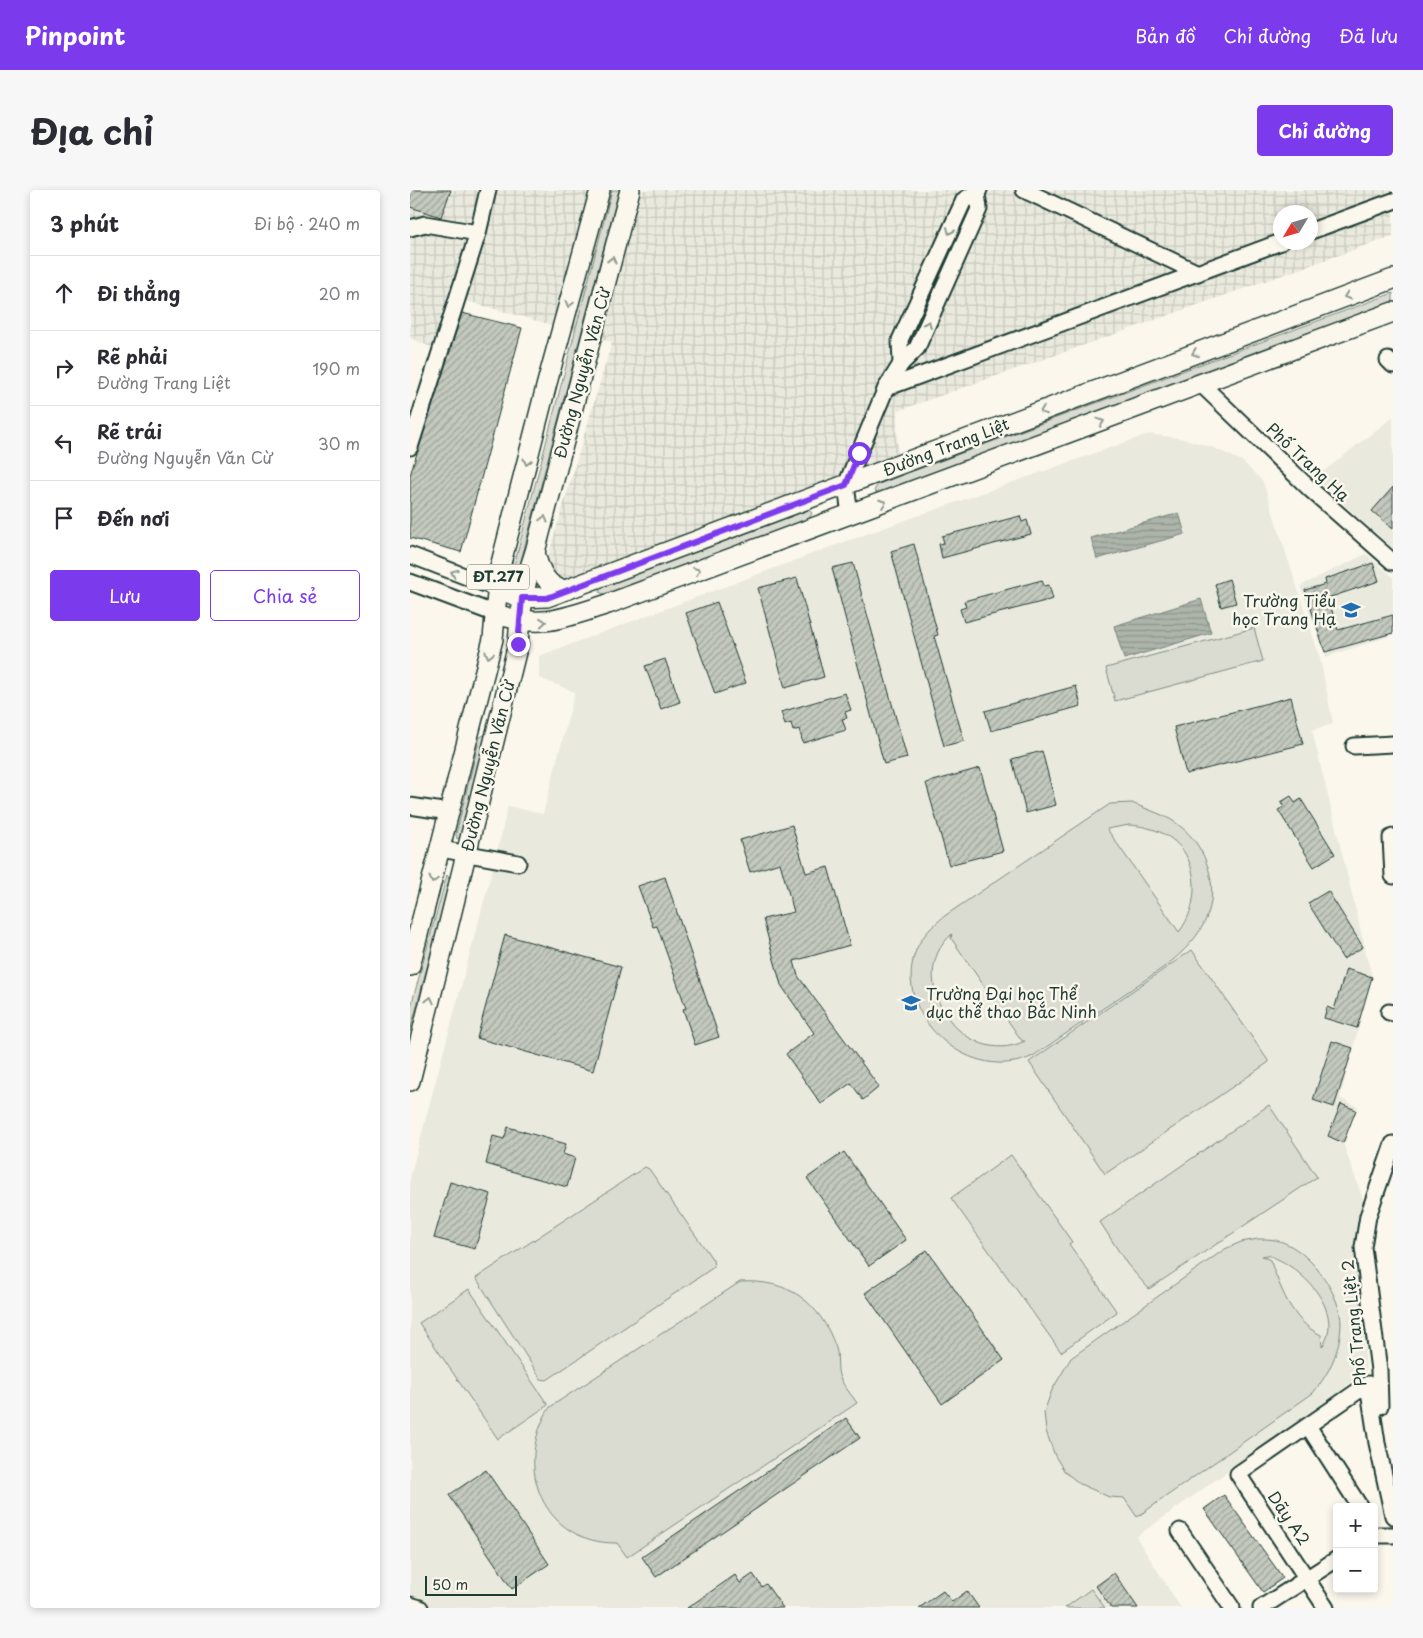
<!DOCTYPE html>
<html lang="vi">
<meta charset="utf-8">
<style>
body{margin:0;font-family:"Playpen Sans",sans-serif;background:#f7f7f7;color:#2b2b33}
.controls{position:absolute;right:15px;bottom:15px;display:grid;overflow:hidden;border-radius:5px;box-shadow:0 2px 8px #0003}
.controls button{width:45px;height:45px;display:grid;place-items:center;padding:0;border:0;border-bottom:1px solid #e1e1e2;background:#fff;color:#2b2b33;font:25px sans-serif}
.compass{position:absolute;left:863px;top:15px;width:45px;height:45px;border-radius:50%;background:#fff;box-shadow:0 2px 8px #0003;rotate:232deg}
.scale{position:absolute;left:15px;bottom:12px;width:92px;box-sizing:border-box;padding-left:5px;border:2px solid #1f3d34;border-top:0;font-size:14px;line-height:18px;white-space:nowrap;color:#1f3d34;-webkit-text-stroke:4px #fbf7ec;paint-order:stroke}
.stop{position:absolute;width:15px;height:15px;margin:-11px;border:4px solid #7c3aed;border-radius:50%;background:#fff}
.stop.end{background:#7c3aed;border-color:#fff;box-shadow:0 1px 5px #0008}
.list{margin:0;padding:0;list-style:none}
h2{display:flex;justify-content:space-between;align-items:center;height:65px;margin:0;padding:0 20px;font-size:21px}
h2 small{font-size:16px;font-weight:400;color:#7c7c81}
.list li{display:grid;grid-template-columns:32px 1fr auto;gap:15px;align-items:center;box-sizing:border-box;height:75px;padding:0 20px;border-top:1px solid #e1e1e2}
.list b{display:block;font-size:19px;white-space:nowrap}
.list p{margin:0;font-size:16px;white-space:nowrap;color:#7c7c81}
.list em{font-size:16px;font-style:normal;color:#7c7c81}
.actions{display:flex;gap:10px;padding:15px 20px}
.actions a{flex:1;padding:11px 0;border:1px solid #7c3aed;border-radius:5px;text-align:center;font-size:18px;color:#7c3aed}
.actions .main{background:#7c3aed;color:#fff}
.icon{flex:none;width:28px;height:28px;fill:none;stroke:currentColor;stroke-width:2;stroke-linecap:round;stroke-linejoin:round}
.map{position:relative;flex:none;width:983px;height:1418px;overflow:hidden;border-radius:5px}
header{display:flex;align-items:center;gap:30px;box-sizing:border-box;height:70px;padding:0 25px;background:#7c3aed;color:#fff}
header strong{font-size:24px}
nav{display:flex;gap:28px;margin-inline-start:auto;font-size:18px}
.intro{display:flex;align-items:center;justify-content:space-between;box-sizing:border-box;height:120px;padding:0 30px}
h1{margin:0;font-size:35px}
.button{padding:12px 22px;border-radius:5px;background:#7c3aed;color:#fff;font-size:18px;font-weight:700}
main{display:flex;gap:30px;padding:0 30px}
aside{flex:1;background:#fff;border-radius:5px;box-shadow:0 2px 8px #0003}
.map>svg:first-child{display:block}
.built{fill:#eae9de}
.industrial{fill:url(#industrial-grid);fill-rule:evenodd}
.grass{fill:#dbdcd1;stroke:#7d8c82;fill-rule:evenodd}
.water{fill:url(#water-rules);stroke:#74847b}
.building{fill:url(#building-hatch);stroke:#1f3d34}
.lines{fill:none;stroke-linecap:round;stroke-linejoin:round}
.minor-casing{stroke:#1f3d34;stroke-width:19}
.major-casing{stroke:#1f3d34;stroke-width:22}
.minor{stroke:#fbf7ec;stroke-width:15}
.major{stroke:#fbf7ec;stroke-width:19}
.oneway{stroke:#8d9a90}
.route{stroke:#7c3aed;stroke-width:6}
.labels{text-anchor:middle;stroke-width:5;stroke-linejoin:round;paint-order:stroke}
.shield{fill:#fbf7ec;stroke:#61756b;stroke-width:1}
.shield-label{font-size:15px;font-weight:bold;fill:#1f3d34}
.street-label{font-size:16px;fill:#1f3d34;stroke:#fbf7ec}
.poi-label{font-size:16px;fill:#1f3d34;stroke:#fbf7ec;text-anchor:end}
</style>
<header>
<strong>Pinpoint</strong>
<nav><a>Bản đồ</a><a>Chỉ đường</a><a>Đã lưu</a></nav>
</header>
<div class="intro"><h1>Địa chỉ</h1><a class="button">Chỉ đường</a></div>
<main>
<aside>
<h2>3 phút<small>Đi bộ · 240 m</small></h2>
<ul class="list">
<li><svg class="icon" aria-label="ahead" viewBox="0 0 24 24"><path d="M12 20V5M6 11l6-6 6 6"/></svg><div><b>Đi thẳng</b></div><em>20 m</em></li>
<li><svg class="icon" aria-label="right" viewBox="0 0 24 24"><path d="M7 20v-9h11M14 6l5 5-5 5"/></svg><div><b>Rẽ phải</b><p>Đường Trang Liệt</p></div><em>190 m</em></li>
<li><svg class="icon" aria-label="left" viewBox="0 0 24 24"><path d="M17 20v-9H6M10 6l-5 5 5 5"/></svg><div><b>Rẽ trái</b><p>Đường Nguyễn Văn Cừ</p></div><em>30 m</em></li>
<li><svg class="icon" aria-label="arrive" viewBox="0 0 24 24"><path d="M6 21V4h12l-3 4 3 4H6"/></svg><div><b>Đến nơi</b></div></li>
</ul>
<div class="actions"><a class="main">Lưu</a><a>Chia sẻ</a></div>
</aside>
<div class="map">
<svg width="983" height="1418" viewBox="0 0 983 1418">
<defs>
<pattern id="industrial-grid" width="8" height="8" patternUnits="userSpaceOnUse" patternTransform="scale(1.25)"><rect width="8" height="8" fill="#eae9de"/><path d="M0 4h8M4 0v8" fill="none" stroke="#c8c9bf"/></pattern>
<pattern id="water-rules" width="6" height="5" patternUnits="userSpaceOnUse" patternTransform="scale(1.25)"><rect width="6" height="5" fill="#adb4aa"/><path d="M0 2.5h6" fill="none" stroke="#8c948b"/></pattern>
<pattern id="building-hatch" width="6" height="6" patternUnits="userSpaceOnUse" patternTransform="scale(1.25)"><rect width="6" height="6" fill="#c4c9be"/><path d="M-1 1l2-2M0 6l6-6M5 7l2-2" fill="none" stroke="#9fa49b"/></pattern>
</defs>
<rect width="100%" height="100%" fill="#fbf7ec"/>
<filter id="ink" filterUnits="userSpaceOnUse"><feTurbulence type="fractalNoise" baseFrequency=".02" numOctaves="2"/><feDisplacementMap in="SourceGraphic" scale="10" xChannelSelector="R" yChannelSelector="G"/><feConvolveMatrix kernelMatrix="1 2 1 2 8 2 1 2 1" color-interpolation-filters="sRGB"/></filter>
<g filter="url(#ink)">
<g class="built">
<path d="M983,227V359L905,288Z"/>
<path d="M739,244L775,249L804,258L832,271L853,292L910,468L923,534L902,540L962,787L930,908L948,917L933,953L956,1018L948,1055L956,1182L726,1347L771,1418H22L0,1411V987L85,670L98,616L133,624L165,502L129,488V466L434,352Z"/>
<path d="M956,364L983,387V445L916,467L890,396Z"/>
</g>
<path class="industrial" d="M0,0H983V46L487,221L488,269L155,391L136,373L202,152L39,106L23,158L0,148ZM871,22H901V52H871Z"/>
<g class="grass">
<path d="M202,0H209L109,378L106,389L102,390L101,387Z"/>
<path d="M983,103V111L469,304L464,301L467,295L487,287Z"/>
<path d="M398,320L402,323L399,329L194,404L189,402L193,396Z"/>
<path d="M844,438L853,471L705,511L696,478Z"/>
<path d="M74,545L75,549L50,647L47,649L46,644L70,547Z"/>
<path d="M722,613C738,620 757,625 770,636C797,657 810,697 796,729C788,748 773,762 757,775L623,866C563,895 485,830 504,766C509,748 522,736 536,725L700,614ZM719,635C734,636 751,640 763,650C790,671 790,716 769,742L697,639ZM542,744L541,748L612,851H615C553,881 491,788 542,744Z"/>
<path d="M37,685L40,690L0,842V820Z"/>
<path d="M782,760L859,872L695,984L619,872Z"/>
<path d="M859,915L907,987L739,1099L717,1074L690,1032Z"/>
<path d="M601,965L662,1052L659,1054L707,1122L651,1162L541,1008Z"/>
<path d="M235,977L239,979L303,1070L304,1077L137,1190L131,1189L66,1088Z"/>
<path d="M848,1049C858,1049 868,1049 877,1054C903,1066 931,1105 931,1134C930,1161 920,1182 903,1203L727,1327L714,1308L699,1307L670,1294L655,1282L645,1266L636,1241L634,1222L642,1200L661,1168L815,1059L831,1052ZM857,1065C889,1074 937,1121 912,1157L911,1145C881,1131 871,1098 860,1070L852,1066Z"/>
<path d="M330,1092C379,1089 410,1112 426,1158C429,1167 426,1179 430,1188C434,1197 442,1205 447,1213L217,1367L207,1353C133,1354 102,1276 140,1217Z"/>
<path d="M59,1099L138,1215L88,1249L9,1133Z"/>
<path d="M681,1399L695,1418H655Z"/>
</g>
<g class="water">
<path d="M769,323L775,344L687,369L681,348Z"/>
<path d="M791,409L801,443L714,469L704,436Z"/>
</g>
<g class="building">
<path d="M0,0H41L31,27L0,17Z"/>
<path d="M52,123L112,138L51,362L0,348V285Z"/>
<path d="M983,297V339L962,321Z"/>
<path d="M610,326L612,332L617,330L621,344L532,368L529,354L534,353L532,346Z"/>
<path d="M504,354L528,445L524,446L554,551L534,556L481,361Z"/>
<path d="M443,373L497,568L474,574L422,378Z"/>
<path d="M963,373L969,391L918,408L928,440L983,425V443L915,462L895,400L916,394L915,389Z"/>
<path d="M387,388L414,487L375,498L348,398Z"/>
<path d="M819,389L826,413L811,417L805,394Z"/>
<path d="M632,390L634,396L639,395L643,409L554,432L550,419L556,417L554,411Z"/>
<path d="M307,412L336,493L305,504L276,423Z"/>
<path d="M255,469L270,512L251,519L235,476Z"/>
<path d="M666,496L671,516L581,541L575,521Z"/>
<path d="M435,503L441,520L435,522L437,528L432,529L436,540L393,553L389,539L383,541L381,533L375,535L371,522Z"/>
<path d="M881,507L893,554L776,584L764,537Z"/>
<path d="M632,561L646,615L616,623L602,569Z"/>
<path d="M570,578L593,661L539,675L516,593Z"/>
<path d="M881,606L885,613L891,609L925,664L904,677L868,620L874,617L871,612Z"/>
<path d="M382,635L396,683L418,677L440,755L384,771L388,786L469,897L453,910L441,893L411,914L376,864L404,843L371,795L353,729L384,722L370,673L340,682L330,650Z"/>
<path d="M255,687L309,847L285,855L273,819L276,818L247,736L243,737L228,696Z"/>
<path d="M918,701L953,757L933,769L898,713Z"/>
<path d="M95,745L211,777L183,881L67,848Z"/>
<path d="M936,779L962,787L947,838L914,828L917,817L924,820Z"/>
<path d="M922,851L943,858L924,917L903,910Z"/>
<path d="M931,914L946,920L933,953L918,946Z"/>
<path d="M98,937L156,954L153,964L165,968L157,997L76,974L83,946L94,949Z"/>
<path d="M434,962L496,1050L459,1076L397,988Z"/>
<path d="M40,992L81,1004L65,1059L24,1048Z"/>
<path d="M517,1060L594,1170L532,1214L455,1103Z"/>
<path d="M436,1228L450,1248L246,1387L232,1367Z"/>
<path d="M76,1280L139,1374L102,1399L39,1305Z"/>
<path d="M814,1305L873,1388L853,1402L794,1319Z"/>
<path d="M704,1383L728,1418H701L686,1396Z"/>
<path d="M343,1384L352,1397L356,1394L373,1418H277L325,1385L330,1393Z"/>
<path d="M533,1401L542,1412L557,1401L569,1418H509Z"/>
</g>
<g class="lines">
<g class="minor-casing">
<g id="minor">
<path d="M614,0L788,83"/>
<path d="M0,38L15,34L68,43"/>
<path d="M901,41L983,11"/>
<path d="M978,170L983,175"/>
<path d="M491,174L490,150L554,10L569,0"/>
<path d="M792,195L900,299L983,372"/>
<path d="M476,198L871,52"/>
<path d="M0,257L68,43L78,0"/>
<path d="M440,325L436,295L449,263L476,198L491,174L507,158L569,19L567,3"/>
<path d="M0,365L88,399"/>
<path d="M0,392L86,424"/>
<path d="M944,556L983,554"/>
<path d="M0,616L39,622"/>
<path d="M983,647L981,648L983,686"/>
<path d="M31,659L108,673"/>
<path d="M979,822L983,823"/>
<path d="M970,1216L969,1180L953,1057L958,1026L983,954"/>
<path d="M898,1236L950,1317"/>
<path d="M770,1341L822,1418"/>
<path d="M964,1347L968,1345H983"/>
<path d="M0,1415L10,1418"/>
<path d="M851,1418L927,1369"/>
<path d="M916,1418L828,1284L958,1194L967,1253L983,1326"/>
</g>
</g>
<g class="major-casing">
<g id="major">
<path d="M125,362C128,378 139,403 159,399"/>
<path d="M88,399L112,408L137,407L983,89"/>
<path d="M86,424C133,439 153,428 198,414L983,122"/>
<path d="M0,776L83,449L89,381L137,193L190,0"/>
<path d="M0,891L108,454C110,422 114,393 125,362L220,0"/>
</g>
</g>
<use href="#minor" class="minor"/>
<use href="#major" class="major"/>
</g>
<defs><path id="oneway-chevron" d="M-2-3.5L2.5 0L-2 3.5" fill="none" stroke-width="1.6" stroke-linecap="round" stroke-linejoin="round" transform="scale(1.25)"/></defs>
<g class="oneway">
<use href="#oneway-chevron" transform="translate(540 41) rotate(114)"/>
<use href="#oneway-chevron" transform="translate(202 70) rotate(-76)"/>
<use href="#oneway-chevron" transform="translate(937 106) rotate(159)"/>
<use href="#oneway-chevron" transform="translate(159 114) rotate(105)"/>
<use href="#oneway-chevron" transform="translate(518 134) rotate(-66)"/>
<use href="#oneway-chevron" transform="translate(785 163) rotate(159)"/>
<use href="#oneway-chevron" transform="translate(633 221) rotate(159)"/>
<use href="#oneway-chevron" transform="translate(691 232) rotate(-20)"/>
<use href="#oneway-chevron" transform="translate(117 272) rotate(104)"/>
<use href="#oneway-chevron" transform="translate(473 313) rotate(-20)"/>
<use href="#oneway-chevron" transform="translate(134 329) rotate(-75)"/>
<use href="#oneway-chevron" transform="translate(287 381) rotate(-20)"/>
<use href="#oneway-chevron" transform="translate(44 383) rotate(-158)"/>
<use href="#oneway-chevron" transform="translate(133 432) rotate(-5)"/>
<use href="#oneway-chevron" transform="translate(79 465) rotate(104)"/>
<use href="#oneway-chevron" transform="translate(23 690) rotate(105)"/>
<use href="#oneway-chevron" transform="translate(20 810) rotate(-77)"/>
</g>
</g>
<g class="lines" filter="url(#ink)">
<path class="route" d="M108,454L112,408H137L436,295L449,263"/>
</g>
<defs>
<g id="school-bare" transform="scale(1.5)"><path d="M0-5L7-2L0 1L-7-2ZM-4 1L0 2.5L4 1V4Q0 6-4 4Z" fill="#1f6fb2" stroke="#fbf7ec" stroke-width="2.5" paint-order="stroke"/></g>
<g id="university-bare" transform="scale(1.5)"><path d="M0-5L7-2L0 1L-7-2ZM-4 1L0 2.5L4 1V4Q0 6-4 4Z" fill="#1f6fb2" stroke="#fbf7ec" stroke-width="2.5" paint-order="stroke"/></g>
</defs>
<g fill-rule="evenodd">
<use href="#school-bare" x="941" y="420"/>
<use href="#university-bare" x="501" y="813"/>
</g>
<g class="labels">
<rect class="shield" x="57" y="374.5" width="62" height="25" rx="4"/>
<g class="shield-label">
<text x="88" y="392">ĐT.277</text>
</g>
<g class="street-label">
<text transform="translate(172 183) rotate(-75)" y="6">Đường Nguyễn Văn Cừ</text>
<text transform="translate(536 257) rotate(-21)" y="6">Đường Trang Liệt</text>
<text transform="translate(898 272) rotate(43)" y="6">Phố Trang Hạ</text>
<text transform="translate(78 576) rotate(-76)" y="6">Đường Nguyễn Văn Cừ</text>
<text transform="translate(944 1133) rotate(-96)" y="6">Phố Trang Liệt 2</text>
<text transform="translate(879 1328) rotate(56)" y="6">Dãy A2</text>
</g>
<g class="poi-label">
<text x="926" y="417">Trường Tiểu<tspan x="926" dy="18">học Trang Hạ</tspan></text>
<text x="516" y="810" text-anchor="start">Trường Đại học Thể<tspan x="516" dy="18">dục thể thao Bắc Ninh</tspan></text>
</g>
</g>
</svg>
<div class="controls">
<button>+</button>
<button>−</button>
</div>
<svg class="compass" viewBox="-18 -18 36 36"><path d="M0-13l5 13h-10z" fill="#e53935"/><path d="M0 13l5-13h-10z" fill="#7c7c81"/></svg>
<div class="scale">50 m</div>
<div class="stop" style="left:449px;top:263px"></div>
<div class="stop end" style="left:108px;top:454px"></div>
</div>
</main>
